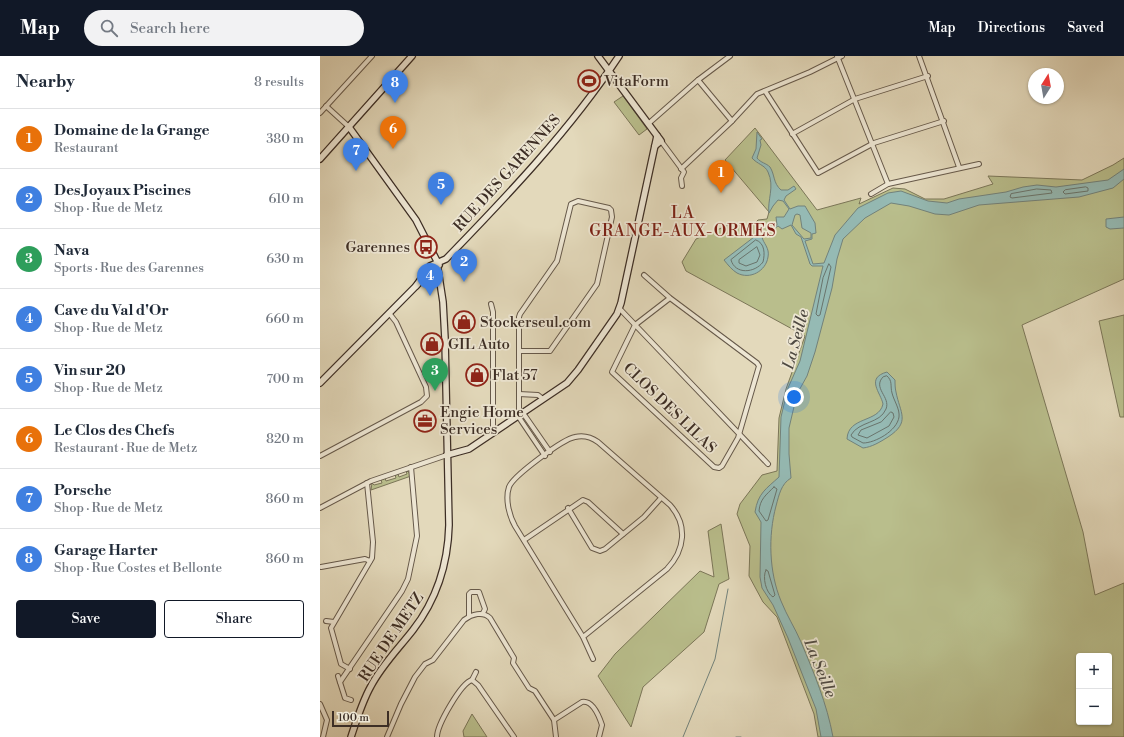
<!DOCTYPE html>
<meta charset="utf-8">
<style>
body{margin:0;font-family:"Libre Bodoni",serif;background:#f2f2f3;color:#1f2937}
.controls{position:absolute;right:12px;bottom:12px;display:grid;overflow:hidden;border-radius:4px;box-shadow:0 1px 3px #0004}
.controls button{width:36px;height:36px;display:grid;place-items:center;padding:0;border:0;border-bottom:1px solid #e0e1e3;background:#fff;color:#1f2937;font:20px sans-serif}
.compass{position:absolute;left:708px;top:12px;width:36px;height:36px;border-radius:50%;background:#fff;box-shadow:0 1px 3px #0004;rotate:11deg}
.scale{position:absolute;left:12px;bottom:10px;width:57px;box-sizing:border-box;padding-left:4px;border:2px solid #3d2e25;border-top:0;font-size:11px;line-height:14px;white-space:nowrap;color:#3d2e25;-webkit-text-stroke:3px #ede6d3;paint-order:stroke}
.you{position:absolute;left:474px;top:341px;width:14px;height:14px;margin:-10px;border:3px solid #fff;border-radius:50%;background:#1a73e8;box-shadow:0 0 0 6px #1a73e833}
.badge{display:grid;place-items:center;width:26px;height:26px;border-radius:50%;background:#111827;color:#fff;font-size:13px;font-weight:700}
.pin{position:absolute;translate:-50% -33px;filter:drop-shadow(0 1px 2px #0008)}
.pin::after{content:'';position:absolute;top:21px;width:14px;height:12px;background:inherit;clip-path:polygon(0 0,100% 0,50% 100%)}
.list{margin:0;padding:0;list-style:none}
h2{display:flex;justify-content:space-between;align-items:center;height:52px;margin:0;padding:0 16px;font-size:17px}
h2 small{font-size:13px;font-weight:400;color:#747a83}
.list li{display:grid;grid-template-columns:26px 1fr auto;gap:12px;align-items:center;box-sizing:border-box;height:60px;padding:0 16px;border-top:1px solid #e0e1e3}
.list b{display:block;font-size:15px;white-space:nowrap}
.list p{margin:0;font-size:13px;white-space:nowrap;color:#747a83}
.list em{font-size:13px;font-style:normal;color:#747a83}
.actions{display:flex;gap:8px;padding:12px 16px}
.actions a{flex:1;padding:9px 0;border:1px solid #111827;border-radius:4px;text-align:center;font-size:14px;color:#111827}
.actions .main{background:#111827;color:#fff}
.icon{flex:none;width:22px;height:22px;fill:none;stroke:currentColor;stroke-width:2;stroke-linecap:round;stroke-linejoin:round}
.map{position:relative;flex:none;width:804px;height:681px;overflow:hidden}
header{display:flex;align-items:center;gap:24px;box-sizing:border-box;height:56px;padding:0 20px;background:#111827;color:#fff}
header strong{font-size:19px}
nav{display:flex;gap:22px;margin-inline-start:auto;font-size:14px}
.search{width:280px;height:36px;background:#f2f2f3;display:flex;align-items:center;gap:10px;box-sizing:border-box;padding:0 14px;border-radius:22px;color:#747a83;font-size:15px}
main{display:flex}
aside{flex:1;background:#fff}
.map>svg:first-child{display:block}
.green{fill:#b9be8c;stroke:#7b7658;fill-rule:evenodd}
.water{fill:#95bab4;stroke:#72827b;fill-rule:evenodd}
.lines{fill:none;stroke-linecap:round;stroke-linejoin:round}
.shore{stroke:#69746c;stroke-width:1}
.stream{stroke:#72827b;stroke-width:1}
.street-casing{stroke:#66594a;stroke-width:6}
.secondary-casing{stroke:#3d2e25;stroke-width:8}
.street{stroke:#ede6d3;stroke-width:4}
.secondary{stroke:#ede6d3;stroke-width:5.5}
.labels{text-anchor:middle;stroke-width:3.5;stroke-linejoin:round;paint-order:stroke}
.poi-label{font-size:15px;fill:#3d2e25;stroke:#ede6d3;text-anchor:start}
.street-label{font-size:15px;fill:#3d2e25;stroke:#ede6d3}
.neighbourhood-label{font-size:16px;letter-spacing:1px;fill:#7a1f14;stroke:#ede6d3}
.water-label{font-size:16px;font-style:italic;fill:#4f4a42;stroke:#ede6d3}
</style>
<header>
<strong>Map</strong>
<div class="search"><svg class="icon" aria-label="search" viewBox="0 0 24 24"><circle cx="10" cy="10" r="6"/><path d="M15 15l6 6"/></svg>Search here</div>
<nav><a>Map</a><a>Directions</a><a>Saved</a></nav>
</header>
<main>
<aside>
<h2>Nearby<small>8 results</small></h2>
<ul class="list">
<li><span class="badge" style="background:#e8710a">1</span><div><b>Domaine de la Grange</b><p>Restaurant</p></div><em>380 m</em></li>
<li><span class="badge" style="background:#3f7fe0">2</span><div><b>Des Joyaux Piscines</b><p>Shop · Rue de Metz</p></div><em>610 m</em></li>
<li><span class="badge" style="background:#2e9e5b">3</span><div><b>Nava</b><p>Sports · Rue des Garennes</p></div><em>630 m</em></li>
<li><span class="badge" style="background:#3f7fe0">4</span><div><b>Cave du Val d'Or</b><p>Shop · Rue de Metz</p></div><em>660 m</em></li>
<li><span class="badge" style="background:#3f7fe0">5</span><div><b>Vin sur 20</b><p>Shop · Rue de Metz</p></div><em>700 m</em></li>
<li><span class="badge" style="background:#e8710a">6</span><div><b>Le Clos des Chefs</b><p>Restaurant · Rue de Metz</p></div><em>820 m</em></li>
<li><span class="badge" style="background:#3f7fe0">7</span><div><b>Porsche</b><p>Shop · Rue de Metz</p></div><em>860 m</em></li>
<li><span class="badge" style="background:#3f7fe0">8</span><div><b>Garage Harter</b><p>Shop · Rue Costes et Bellonte</p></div><em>860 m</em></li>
</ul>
<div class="actions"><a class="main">Save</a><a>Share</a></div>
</aside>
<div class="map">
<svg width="804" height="681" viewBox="0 0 804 681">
<rect width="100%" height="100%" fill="#e3d9bb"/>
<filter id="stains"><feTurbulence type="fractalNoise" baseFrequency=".005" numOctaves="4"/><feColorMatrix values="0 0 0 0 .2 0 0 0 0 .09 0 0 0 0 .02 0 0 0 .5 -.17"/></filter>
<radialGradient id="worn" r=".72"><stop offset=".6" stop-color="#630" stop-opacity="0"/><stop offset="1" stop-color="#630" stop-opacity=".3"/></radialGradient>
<g class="green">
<path d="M303,40L327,73L319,79L294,46Z"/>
<path d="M435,72L497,154L541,142L539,148L573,132L585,133L605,143H624L673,128L668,120L762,124L793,109L804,102V223L702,269L763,476L775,539L804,527V681H498L494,658L457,561L443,546L429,520L430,490L417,458L420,448L442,419L457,415L459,362L466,333L485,280L366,215L362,206L376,183L413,167L430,172L438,164L447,163L449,156L405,104ZM759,600H789V666H759Z"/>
<path d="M804,259V361H800L779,265Z"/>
<path d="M86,415L89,416L91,420L51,434L52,427L54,429L62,427L61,424L65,422L66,425L76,422L75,419L78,418L79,421L87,418Z"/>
<path d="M401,468L409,523L399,528L384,576L323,631L311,671L278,620L295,598L380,515L394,521L388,475Z"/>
<path d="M152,658L167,681H144L143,675Z"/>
</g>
<g class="water">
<path d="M437,76L442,83L440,84L441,89L437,102C441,107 446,107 450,111C455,119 453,127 461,134H468L474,130L476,133L466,140L464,144L470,153L478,150H485L495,167L496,177L492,178V183L485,185L493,208L504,207L515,179L538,152L568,137L581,135L608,145L627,147L639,143L686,136L703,131L717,129L736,131L788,124L804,113V123L793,132L759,141L659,149L629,159L615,158L589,150L571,147L545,162L523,183L517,203L512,232L495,296L487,320L477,338L469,372V398L471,422C461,428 459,439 456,450C448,480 449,516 461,545C467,560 475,572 481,586C494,617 507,648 513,681H501L496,653L468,582L453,549L442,532L440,521L441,466L435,456C438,437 446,433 459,421L461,361L468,332L480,305L503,210H492L490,208L481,181L476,178L471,169L462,173L458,170L442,181C443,187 450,192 448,201C446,215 430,224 417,217C412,214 408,209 404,204L438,178L440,180L442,179L457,169L456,161H464L469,153L463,145L458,144L453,150L449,157C447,144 455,131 448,116C445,109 437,108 432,102L436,93ZM477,158L480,159L482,172L491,177V182L484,183L472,169L475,159Z"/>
<path d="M804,161V172L790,173L786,171V163Z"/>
<path d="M567,316L575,324C575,328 575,332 576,336C580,357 591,366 568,381C560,386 552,391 543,392L527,383C528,360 559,367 563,348C561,337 545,322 567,316Z"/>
</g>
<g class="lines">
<g class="shore">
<path d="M766,131L768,132V135L745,138L743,136L745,134Z"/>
<path d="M717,133L731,134L732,137L692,142L690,141L691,138Z"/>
<path d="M436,184C445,187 445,198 443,206C435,217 415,219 411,204Z"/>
<path d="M437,191L440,199L437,206L426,210L419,207V204Z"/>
<path d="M509,208L511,211L500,259L498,260L496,258L503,222Z"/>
<path d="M567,320C573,325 570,330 572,337C574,345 580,353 579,361C577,375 555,387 543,387L532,381L531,379C539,365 560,368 566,353C571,341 552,332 563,321Z"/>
<path d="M571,356L573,357L574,361L569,370L547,382L538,379L541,374L561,366Z"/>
<path d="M454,431L457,433L448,464L446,465L439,455C440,443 446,439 454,431Z"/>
<path d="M446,514L448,515L455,539L453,541C446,537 442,521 446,514Z"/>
</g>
<g class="stream">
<path d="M363,681L395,603L408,533"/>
<path d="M416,681H421"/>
</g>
<g class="street-casing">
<g id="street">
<path d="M517,0L568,128"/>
<path d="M599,0L639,111"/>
<path d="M378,24L412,65"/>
<path d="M445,35L498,117L554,87L624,65"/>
<path d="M6,50L29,71"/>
<path d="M0,57L52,0"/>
<path d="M328,68L378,24L410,0"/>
<path d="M472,78L535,43L608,20"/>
<path d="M341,85L364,116L361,122L362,130"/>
<path d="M361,113L412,65L437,38L490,16L522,0"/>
<path d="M551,138L568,128L659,108"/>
<path d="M324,219L350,242L437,307L439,310L418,382L402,410L399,412L394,411L292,316L315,269L350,242"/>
<path d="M171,248L173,256V373L175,376"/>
<path d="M299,252L448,408"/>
<path d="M199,295H230L277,228L292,161L291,154L289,152L258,145L251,148L237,205L200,258L199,261V356L200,359"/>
<path d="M199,338L218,339L223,343"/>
<path d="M203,357L230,396"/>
<path d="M198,360L225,400"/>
<path d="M0,400L101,346L107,340L106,331L76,266L69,257"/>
<path d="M0,452L51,425L127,399"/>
<path d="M248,452L272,492L280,495L285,493L324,461L341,442"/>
<path d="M204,484L263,444L268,446L303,478"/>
<path d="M1,511L45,503L50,505"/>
<path d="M149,560V538L151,536H159L165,553L163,557"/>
<path d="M6,565L14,566"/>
<path d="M263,581L347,513C365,494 368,469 350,449L278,386C271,381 263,379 255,381C243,383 193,420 189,431C185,443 189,459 195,470L263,581L273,603"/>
<path d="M30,613L21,608L11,572L52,502L53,486L47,427"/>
<path d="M18,620L25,642L31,644"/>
<path d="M152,624L156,616"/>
<path d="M20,626L82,535L88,523L97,480L91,411"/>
<path d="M0,648L7,664L3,681"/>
<path d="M234,664L262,646C273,644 279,660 282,669L279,681"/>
<path d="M67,681L81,648L95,621L105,608L113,604L144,564C152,558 163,555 170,562L194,602L193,607L209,632L215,635L234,664L236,681"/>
<path d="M117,681C117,669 141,627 152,624L158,629L194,681"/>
</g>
</g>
<g class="secondary-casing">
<g id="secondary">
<path d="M278,0L341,85L335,90"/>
<path d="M29,71L96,164L119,209"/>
<path d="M0,103L92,0"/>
<path d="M96,230L110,210L126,203C188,139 250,74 299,0"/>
<path d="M0,327L98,228"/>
<path d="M127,399L149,393L247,327L258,314L297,258L301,247L337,80"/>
<path d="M31,681C37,663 42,646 51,630C62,609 79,592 93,574C117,543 128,507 129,469L125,283L123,246L117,207"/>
</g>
</g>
<use href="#street" class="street"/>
<use href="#secondary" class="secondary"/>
</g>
<defs>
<g id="stadium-ring" transform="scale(1.15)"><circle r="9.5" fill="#ede6d3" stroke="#8f2418" stroke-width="1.5"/><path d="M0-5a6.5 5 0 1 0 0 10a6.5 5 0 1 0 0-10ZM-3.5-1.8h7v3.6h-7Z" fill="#8f2418"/></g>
<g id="bus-ring" transform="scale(1.15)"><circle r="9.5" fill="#ede6d3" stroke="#8f2418" stroke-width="1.5"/><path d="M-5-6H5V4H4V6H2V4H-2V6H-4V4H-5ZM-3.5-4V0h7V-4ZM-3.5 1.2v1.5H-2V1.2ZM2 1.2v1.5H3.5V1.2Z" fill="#8f2418"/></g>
<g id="shop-ring" transform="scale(1.15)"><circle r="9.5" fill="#ede6d3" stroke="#8f2418" stroke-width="1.5"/><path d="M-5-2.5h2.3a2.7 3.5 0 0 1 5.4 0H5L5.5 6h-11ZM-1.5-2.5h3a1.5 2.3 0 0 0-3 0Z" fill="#8f2418"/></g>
<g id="office-ring" transform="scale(1.15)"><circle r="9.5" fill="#ede6d3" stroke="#8f2418" stroke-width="1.5"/><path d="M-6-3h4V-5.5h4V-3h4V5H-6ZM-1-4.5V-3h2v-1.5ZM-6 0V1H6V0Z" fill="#8f2418"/></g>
</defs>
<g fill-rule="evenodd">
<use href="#stadium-ring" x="269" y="25"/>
<use href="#bus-ring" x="106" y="191"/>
<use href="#shop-ring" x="144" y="266"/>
<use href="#shop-ring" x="112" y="288"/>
<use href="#shop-ring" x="157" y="319"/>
<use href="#office-ring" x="105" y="365"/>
</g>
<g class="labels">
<g class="poi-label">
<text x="284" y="30">VitaForm</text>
<text x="90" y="196" text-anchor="end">Garennes</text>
<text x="160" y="271">Stockerseul.com</text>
<text x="128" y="293">GIL Auto</text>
<text x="172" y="324">Flat 57</text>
<text x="120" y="361">Engie Home<tspan x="120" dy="17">Services</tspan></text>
</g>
<g class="street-label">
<text transform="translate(187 117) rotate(-48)" y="5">RUE DES GARENNES</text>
<text transform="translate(350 352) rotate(44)" y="5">CLOS DES LILAS</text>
<text transform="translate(71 581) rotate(-56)" y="5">RUE DE METZ</text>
</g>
<g class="neighbourhood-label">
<text x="363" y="162">LA<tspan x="363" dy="18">GRANGE-AUX-ORMES</tspan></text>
</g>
<g class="water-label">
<text transform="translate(475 283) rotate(-75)" y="6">La Seille</text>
<text transform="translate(501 612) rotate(68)" y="6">La Seille</text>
</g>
</g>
<rect width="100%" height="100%" filter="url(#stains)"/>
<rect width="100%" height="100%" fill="url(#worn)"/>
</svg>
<div class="controls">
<button>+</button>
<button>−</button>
</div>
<svg class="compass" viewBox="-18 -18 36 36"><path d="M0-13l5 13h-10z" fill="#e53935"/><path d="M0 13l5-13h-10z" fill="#747a83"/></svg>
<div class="scale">100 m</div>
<div class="you"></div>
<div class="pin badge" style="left:401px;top:137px;background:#e8710a">1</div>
<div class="pin badge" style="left:144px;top:226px;background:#3f7fe0">2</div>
<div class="pin badge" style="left:115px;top:335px;background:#2e9e5b">3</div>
<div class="pin badge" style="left:110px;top:240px;background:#3f7fe0">4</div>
<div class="pin badge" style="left:121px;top:149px;background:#3f7fe0">5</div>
<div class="pin badge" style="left:73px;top:93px;background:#e8710a">6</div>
<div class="pin badge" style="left:36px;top:115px;background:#3f7fe0">7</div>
<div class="pin badge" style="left:75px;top:47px;background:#3f7fe0">8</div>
</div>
</main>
